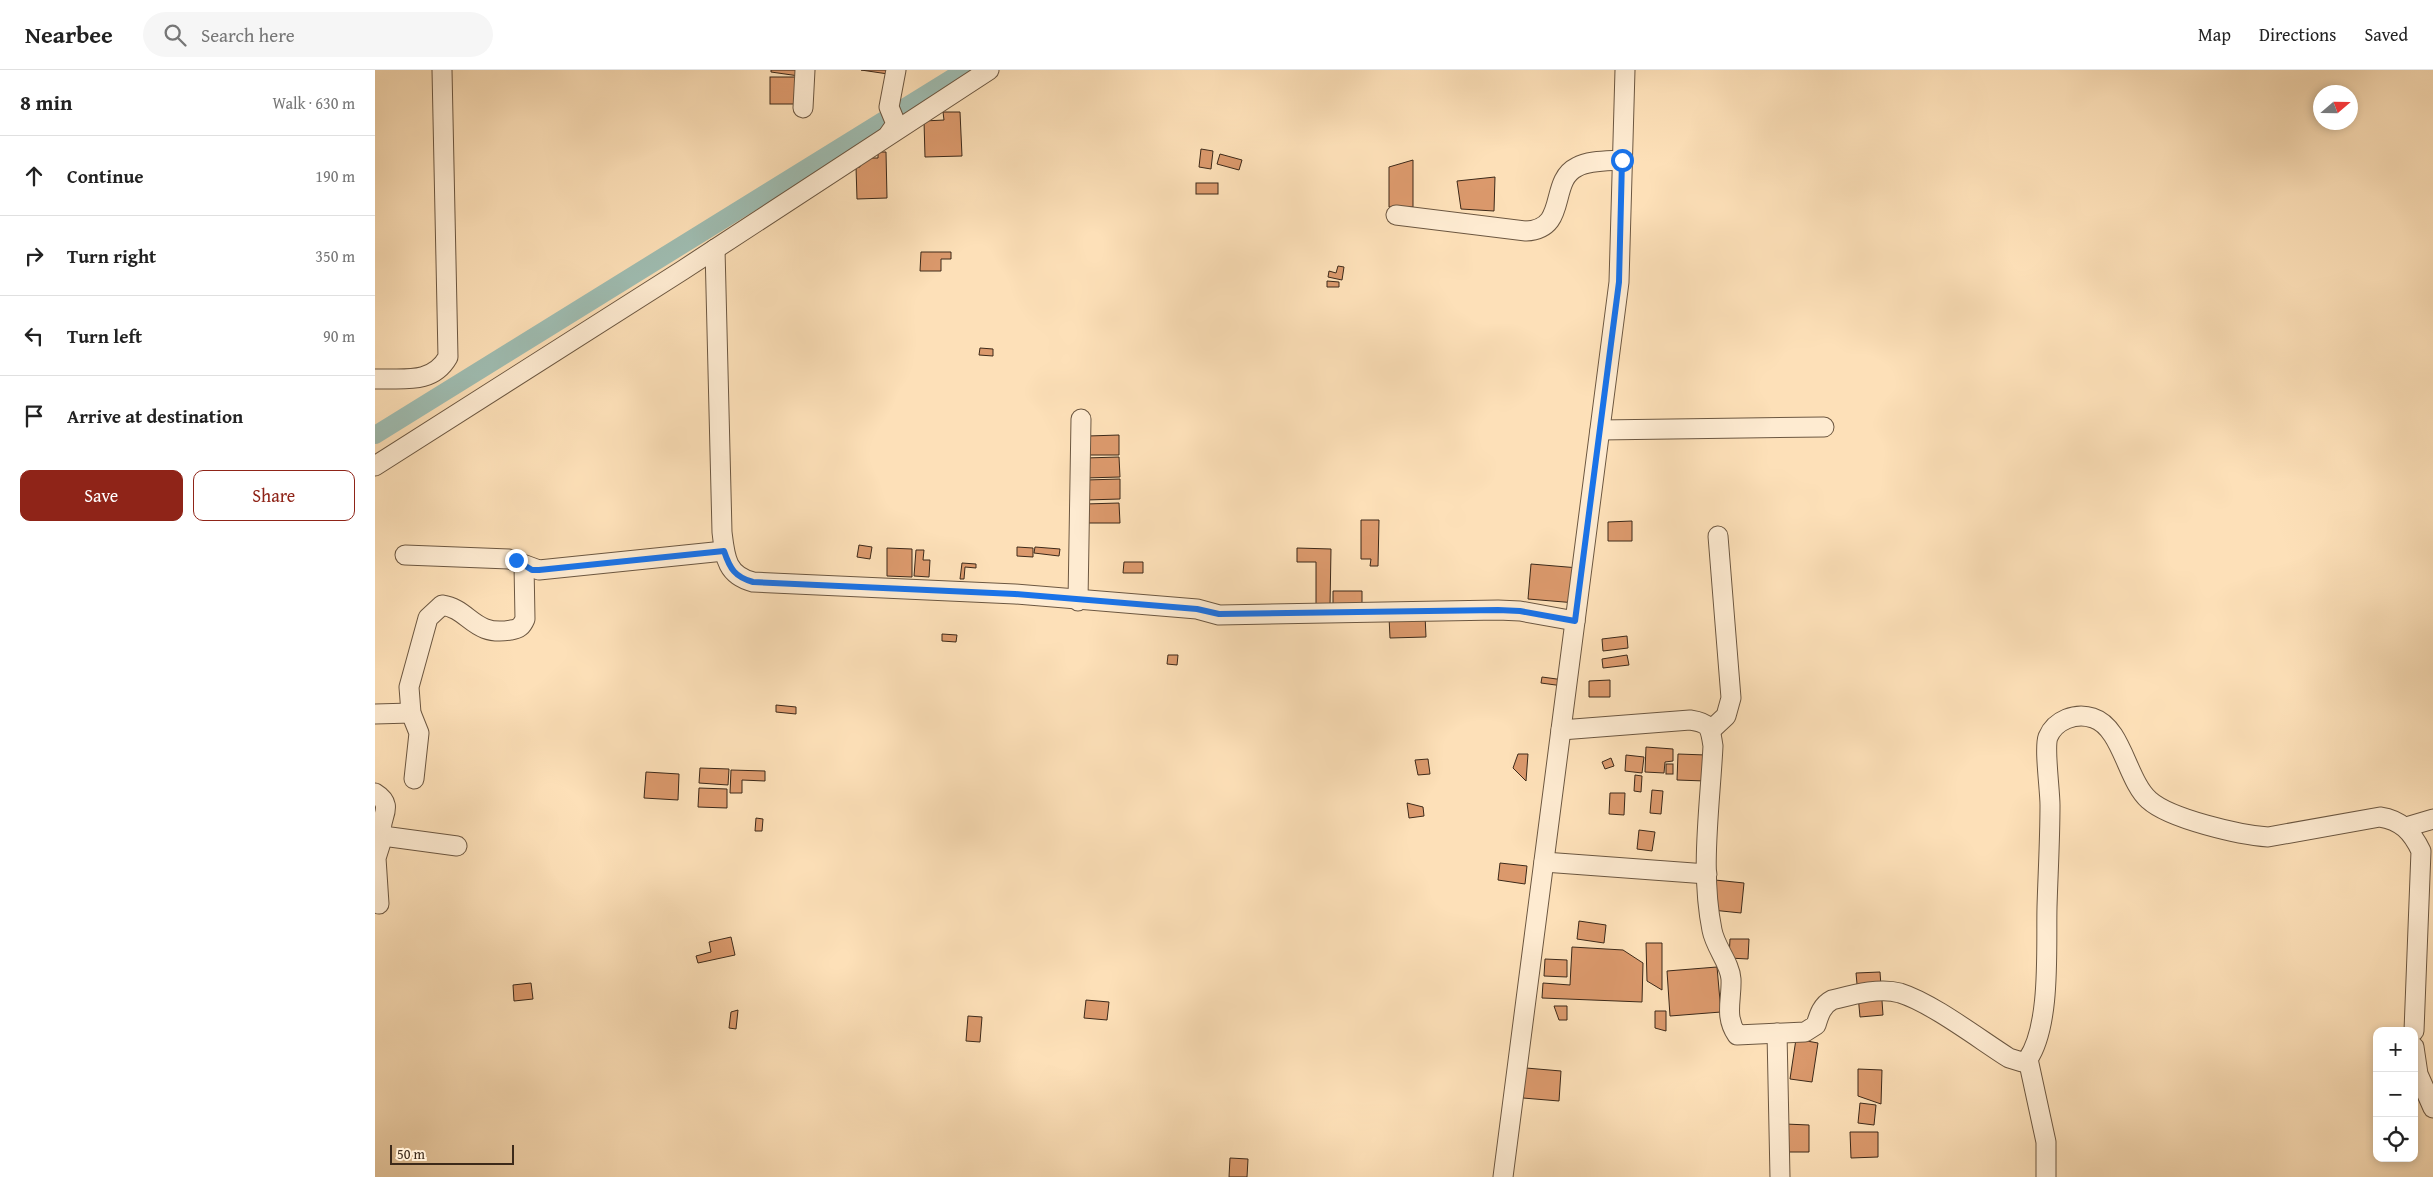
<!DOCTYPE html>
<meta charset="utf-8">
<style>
body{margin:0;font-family:"Gentium Book Plus",serif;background:#f6f6f6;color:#222}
.controls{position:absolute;right:15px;bottom:15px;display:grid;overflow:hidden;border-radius:10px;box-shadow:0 2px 8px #0003}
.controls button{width:45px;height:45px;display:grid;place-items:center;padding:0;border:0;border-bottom:1px solid #e0e0e0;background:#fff;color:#222;font:25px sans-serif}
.compass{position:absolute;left:1938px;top:15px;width:45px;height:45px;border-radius:50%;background:#fff;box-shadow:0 2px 8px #0003;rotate:70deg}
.scale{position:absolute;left:15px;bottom:12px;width:124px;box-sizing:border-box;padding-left:5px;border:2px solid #3c2919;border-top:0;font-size:14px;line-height:18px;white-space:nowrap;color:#3c2919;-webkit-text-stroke:4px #feebd1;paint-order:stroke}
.stop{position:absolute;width:15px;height:15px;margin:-11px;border:4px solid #1a73e8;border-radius:50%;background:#fff}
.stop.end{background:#1a73e8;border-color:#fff;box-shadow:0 1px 5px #0008}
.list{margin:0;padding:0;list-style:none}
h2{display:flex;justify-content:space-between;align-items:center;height:65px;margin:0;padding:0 20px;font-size:21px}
h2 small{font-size:16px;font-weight:400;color:#767676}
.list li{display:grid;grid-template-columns:32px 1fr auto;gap:15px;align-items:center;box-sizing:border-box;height:80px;padding:0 20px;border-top:1px solid #e0e0e0}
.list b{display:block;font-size:19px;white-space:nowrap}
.list em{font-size:16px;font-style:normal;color:#767676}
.actions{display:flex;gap:10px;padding:15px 20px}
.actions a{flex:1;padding:11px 0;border:1px solid #8f2418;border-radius:10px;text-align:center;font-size:18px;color:#8f2418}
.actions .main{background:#8f2418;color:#fff}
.icon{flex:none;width:28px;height:28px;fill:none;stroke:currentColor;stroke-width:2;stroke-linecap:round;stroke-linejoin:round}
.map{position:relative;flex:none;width:2058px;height:1107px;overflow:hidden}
header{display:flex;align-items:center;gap:30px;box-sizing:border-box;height:70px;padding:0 25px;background:#fff;border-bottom:1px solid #e0e0e0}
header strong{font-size:24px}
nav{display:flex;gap:28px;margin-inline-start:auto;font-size:18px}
.search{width:350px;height:45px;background:#f6f6f6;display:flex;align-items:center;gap:12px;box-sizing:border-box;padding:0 18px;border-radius:28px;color:#767676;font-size:19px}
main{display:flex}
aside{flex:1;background:#fff}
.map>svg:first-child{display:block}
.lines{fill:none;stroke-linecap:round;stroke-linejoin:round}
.canal{stroke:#9fbdb2;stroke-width:18}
.building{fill:#db996c;stroke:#3c2919}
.street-casing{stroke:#6c5741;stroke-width:21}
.street{stroke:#feebd1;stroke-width:19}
.route{stroke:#1a73e8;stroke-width:6}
</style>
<header>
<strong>Nearbee</strong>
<div class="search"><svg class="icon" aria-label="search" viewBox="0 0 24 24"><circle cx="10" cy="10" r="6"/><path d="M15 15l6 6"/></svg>Search here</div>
<nav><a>Map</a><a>Directions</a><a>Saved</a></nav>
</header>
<main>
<aside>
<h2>8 min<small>Walk · 630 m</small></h2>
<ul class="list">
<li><svg class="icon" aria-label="ahead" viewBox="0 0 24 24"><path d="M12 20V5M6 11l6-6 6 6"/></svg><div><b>Continue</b></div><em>190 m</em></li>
<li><svg class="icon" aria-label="right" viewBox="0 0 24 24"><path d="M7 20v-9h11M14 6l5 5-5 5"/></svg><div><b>Turn right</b></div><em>350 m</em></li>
<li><svg class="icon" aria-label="left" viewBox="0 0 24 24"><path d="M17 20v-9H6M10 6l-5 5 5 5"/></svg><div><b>Turn left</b></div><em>90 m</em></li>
<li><svg class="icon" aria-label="arrive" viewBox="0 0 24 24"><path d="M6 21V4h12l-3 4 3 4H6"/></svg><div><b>Arrive at destination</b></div></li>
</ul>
<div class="actions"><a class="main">Save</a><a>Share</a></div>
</aside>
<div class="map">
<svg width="2058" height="1107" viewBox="0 0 2058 1107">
<rect width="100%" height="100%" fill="#fde0b8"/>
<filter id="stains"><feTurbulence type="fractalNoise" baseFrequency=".004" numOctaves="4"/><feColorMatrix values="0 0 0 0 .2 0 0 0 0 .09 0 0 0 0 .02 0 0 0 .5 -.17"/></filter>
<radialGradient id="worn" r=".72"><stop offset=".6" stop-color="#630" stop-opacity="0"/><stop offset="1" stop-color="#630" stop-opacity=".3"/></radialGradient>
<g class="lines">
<path class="canal" d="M0,365L590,0"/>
</g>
<g class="building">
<path d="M396,0H425L424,6L396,2Z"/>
<path d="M486,0H514L513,4Z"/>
<rect x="395" y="7" width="29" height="27"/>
<path d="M568,42H585L587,86L550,87L549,51L569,50Z"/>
<path d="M826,79L838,81L836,99L824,97Z"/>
<path d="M503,82H511L512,128L482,129L481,97H485V88H503Z"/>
<path d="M845,84L867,90L864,100L842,94Z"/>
<path d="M1038,90V137H1014V97Z"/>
<path d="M1120,107L1119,141L1086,139L1082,111Z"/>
<rect x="821" y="113" width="22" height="11"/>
<path d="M546,182H576V189H566V201H545Z"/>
<path d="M963,196L969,197L967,210L953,207L954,201L961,203Z"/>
<path d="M952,211L964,212V217H952Z"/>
<path d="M605,278L618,279V286L604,285Z"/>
<path d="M744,365V385H713V366Z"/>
<path d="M744,387L745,407L710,408V388Z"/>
<path d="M745,409V429L711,430V410Z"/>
<path d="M744,433L745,453H710V434Z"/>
<path d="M986,450H1004L1003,496H995L996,489H986Z"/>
<path d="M1257,451V471H1233V452Z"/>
<path d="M484,475L497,477L495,489L482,487Z"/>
<path d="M642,477L658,478V487L642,486Z"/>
<path d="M660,477L685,479L684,486L659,483Z"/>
<path d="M512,478L537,479V507L512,506Z"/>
<path d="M922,478L956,479L955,536H941V492H922Z"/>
<path d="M541,480H549L548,490H555L554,507L539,506Z"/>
<path d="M749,492H768V503H748Z"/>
<path d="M587,493L601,494V498L590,497L589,509H585Z"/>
<path d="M1156,494L1204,498L1201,533L1153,529Z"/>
<path d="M958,521H987V536L958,537Z"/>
<path d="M1050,545L1051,567L1015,568L1014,547Z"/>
<path d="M567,564L582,565L581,572L567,571Z"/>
<path d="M1252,566L1253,578L1228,581L1227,569Z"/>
<path d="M793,585H803L802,595L792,594Z"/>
<path d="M1252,585L1254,595L1228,598L1227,589Z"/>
<path d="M1167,607L1189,610L1188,616L1166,613Z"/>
<path d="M1235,610V627H1214V611Z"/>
<path d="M401,635L421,637V644L401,642Z"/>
<path d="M1271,677L1298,679V691L1290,692L1289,703L1270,702Z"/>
<path d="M1143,684H1153L1151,711L1138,698Z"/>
<path d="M1303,684L1331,685L1330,711L1302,710Z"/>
<path d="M1251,685L1269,687L1267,703L1250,701Z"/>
<path d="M1236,688L1239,696L1230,699L1227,692Z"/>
<path d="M1053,689L1055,704L1043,705L1040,690Z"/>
<rect x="1291" y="694" width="7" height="10"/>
<path d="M325,698L354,699L353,715L324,713Z"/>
<path d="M356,700L390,701V711L367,710V723H355Z"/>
<path d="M271,702L304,704L303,730L269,728Z"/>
<path d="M1260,705L1267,706L1266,722L1259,721Z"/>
<path d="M324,718L352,719V738L323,737Z"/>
<path d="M1277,720L1288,721L1286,744L1275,743Z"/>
<path d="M1235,723H1250L1249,745L1234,744Z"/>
<path d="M1032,733L1048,737L1049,746L1034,748Z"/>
<path d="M381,748L388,749L387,761H380Z"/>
<path d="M1264,760L1280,762L1277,781L1262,779Z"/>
<path d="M1125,793L1152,796L1150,814L1123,810Z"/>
<path d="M1340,810L1369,813L1366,843L1337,840Z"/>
<path d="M1204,851L1231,855L1229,873L1202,869Z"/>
<path d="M356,867L360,885L323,893L321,886L336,882L334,872Z"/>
<path d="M1355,869H1374L1373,889L1354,888Z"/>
<path d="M1271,873H1287V920L1272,911Z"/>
<path d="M1197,877L1248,880L1268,893L1267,932L1167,928L1168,913L1195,915Z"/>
<path d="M1170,889L1192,890V907L1169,906Z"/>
<path d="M1342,897L1346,942L1295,946L1292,901Z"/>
<path d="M1505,902L1508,945L1485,947L1481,903Z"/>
<path d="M156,913L158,929L139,931L138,915Z"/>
<path d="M711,930L734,932L732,950L709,948Z"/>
<path d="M1179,936H1192V950H1184Z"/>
<path d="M363,940L361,959L354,958L356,942Z"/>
<path d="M1280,941H1291V961L1280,958Z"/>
<path d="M593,946L607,947L605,972L591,971Z"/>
<path d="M1421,969L1443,973L1437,1012L1415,1009Z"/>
<path d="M1151,998L1186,1001L1184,1031L1148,1028Z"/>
<path d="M1483,999L1507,1000L1506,1034L1483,1026Z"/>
<path d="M1485,1033L1501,1035L1499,1055L1483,1053Z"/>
<path d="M1410,1054L1434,1055V1082H1409Z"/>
<path d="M1475,1062H1503V1087L1476,1088Z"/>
<path d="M855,1088L873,1089L872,1107H854Z"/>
</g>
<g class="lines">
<g class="street-casing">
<g id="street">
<path d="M428,38L430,0"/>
<path d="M514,64L521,54L514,37L521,0"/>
<path d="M1021,145L1151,161C1194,159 1173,111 1202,97C1214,90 1234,91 1247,90"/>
<path d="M340,179L347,462C350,487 351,505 378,512L640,524L822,539L844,545L1123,540L1145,541L1200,551"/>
<path d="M0,309C28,308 57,315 73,287L67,0"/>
<path d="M1225,360L1449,357"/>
<path d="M0,396L308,200L614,0"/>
<path d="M30,485L134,489L164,500L349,481"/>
<path d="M703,531L706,349"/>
<path d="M0,644L36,643"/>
<path d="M1186,660L1315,650C1335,653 1335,657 1338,676C1335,736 1325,801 1337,860C1340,877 1355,893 1356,909C1357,930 1349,946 1362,965L1430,962L1441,955C1444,945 1447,935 1457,930C1477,925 1504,917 1525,923C1557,933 1604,969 1634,988L1647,992L1653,989C1676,955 1671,878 1672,837C1673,803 1675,769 1675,735C1675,720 1669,678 1673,667C1680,650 1701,642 1718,648C1747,657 1752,711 1774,730C1795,749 1865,765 1893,767L2005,747C2026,750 2037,762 2046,781L2039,961"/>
<path d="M1336,660L1351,646L1356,628L1343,466"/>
<path d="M39,709L44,663L36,643L34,617L53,548L67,535C95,539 98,567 136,560C144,559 147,556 150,549L149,495"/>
<path d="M0,723C23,737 0,750 8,766L82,776"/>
<path d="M2031,757L2058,749"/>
<path d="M1169,792L1332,804"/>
<path d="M4,834L1,788L8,766"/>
<path d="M1402,963L1405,1107"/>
<path d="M2039,977L2043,1004L2058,1038"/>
<path d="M1653,989L1671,1072V1107"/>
<path d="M1128,1107L1244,212L1250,0"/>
</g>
</g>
<use href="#street" class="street"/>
</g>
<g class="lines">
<path class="route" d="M141,490L157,500H164L349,481C355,499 360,507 378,512L640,524L822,539L844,544L1123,540L1145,541L1200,551L1244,212L1247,90"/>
</g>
<rect width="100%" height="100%" filter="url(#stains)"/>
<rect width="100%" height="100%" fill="url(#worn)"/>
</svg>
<div class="controls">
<button>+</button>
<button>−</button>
<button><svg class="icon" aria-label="locate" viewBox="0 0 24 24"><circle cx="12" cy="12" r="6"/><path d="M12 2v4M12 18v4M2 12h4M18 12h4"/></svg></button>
</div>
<svg class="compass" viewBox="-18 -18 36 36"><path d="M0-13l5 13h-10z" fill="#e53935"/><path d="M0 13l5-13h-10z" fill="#767676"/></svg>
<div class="scale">50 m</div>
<div class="stop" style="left:1247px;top:90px"></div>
<div class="stop end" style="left:141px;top:490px"></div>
</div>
</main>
